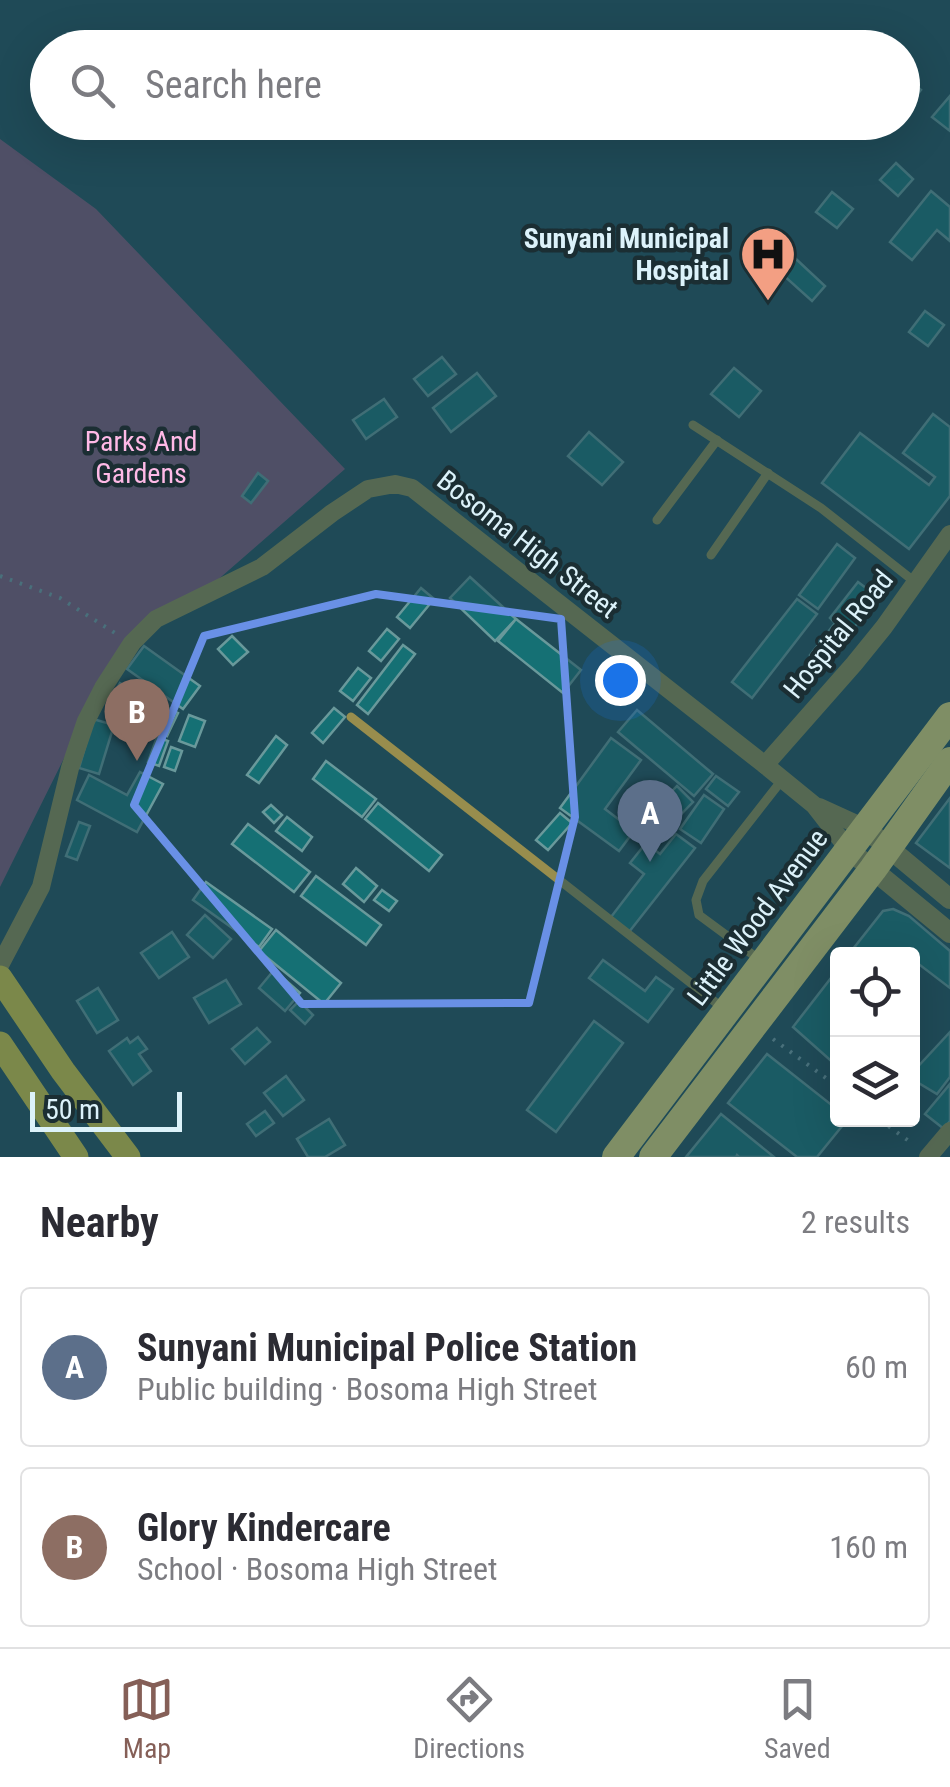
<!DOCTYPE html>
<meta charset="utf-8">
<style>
body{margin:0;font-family:"Roboto Condensed",sans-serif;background:#f2f2f3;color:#2b2b33}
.controls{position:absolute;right:30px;bottom:30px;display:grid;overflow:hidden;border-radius:10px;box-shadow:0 10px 40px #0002}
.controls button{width:90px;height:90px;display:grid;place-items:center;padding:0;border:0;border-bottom:2px solid #e1e1e2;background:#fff;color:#2b2b33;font:50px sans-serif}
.scale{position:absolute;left:30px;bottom:25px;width:152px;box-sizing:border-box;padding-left:10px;border:5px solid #dcf2fa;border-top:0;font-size:28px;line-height:35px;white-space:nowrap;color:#dcf2fa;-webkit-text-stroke:8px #1b2e33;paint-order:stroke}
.you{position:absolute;left:620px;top:680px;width:35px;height:35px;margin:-25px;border:8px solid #fff;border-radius:50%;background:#1a73e8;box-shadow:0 0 0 15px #1a73e833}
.badge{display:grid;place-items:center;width:65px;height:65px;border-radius:50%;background:#855f57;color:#fff;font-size:32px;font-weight:700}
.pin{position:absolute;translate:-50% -82px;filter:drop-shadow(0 2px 5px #0008)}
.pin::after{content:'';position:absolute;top:52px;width:35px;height:30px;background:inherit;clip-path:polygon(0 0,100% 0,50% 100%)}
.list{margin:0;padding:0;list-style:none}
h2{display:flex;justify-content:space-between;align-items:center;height:130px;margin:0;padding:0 40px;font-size:42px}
h2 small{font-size:32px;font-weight:400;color:#7c7c81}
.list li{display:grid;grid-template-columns:65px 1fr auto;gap:30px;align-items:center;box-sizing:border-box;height:160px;margin:0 20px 20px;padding:0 20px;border:2px solid #e1e1e2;border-radius:10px}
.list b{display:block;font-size:38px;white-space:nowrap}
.list p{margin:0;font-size:32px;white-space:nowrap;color:#7c7c81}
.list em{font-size:32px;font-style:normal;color:#7c7c81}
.icon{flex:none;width:55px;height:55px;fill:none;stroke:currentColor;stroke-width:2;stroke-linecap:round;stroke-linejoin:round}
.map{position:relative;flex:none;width:950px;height:1157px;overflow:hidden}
.search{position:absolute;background:#fff;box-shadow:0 10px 40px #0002;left:30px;right:30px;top:30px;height:110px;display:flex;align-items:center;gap:25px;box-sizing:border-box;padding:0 35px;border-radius:55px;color:#7c7c81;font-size:38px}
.sheet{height:490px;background:#fff}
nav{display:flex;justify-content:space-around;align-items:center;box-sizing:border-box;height:140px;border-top:2px solid #e1e1e2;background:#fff;font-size:28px;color:#7c7c81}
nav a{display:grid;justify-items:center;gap:5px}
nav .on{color:#855f57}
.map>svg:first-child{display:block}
.green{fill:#895679}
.building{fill:#157074;stroke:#69999b;stroke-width:2.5}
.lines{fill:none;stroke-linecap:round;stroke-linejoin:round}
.path{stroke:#7c9da7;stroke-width:4;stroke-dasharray:2.5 8;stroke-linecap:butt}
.service{stroke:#988d4d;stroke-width:9}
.minor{stroke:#988d4d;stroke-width:18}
.tertiary{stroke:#988d4d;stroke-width:20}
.primary{stroke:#ecd33a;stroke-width:25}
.trunk{stroke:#f3e177;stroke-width:28}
.marked{fill:none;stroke:#6990e6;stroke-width:8;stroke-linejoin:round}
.labels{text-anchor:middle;stroke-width:9;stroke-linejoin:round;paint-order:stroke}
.poi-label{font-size:28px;font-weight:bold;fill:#dcf2fa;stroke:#1b2e33;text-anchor:end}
.park-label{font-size:28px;fill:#ffbae7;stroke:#1b2e33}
.street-label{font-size:28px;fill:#dcf2fa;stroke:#1b2e33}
</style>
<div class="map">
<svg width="950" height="1157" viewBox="0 0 950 1157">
<rect width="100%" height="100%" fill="#1f4b57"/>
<path class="green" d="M0,139L96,209L345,469L206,590L131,636L88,710L0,887Z"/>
<g class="building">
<path d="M902,74L921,90L912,101L902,93Z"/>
<path d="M950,96V131L932,117Z"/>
<path d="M896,163L913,179L898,196L880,180Z"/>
<path d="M931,191L950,207V241L937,230L912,260L890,242Z"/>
<path d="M832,192L853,209L837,228L816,212Z"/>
<path d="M796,259L825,286L812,301L782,274Z"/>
<path d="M925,311L944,325L928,346L909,332Z"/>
<path d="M442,357L456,374L428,396L414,379Z"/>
<path d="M734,368L761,391L739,417L711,394Z"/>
<path d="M477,373L496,396L451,432L433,408Z"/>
<path d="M384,399L397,417L366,439L353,420Z"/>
<path d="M933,414L950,427V496L909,549L822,483L860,433L929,485L935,477L903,453Z"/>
<path d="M589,432L623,462L602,485L568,456Z"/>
<path d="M258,473L268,481L251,503L242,496Z"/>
<path d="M837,544L855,558L818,609L799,595Z"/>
<path d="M470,577L516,619L495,641L450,598Z"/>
<path d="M858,582L878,597L824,666L810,655L835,623L830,618Z"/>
<path d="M421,588L434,599L410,628L397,617Z"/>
<path d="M797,599L817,614L752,698L732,682Z"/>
<path d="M516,619L581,670L563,693L498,641Z"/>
<path d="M387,629L399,639L381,661L369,651Z"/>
<path d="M232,636L248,652L233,665L218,649Z"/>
<path d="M403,645L415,654L368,714L357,705Z"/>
<path d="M144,646L200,686L183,709L127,669Z"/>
<path d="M358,668L371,678L353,701L340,691Z"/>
<path d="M120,683L178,713L167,736L108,706Z"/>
<path d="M334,708L345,717L323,743L312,733Z"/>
<path d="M637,710L713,774L694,796L618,732Z"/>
<path d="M189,715L205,721L195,747L179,741Z"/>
<path d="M93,719L114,725L99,774L79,768Z"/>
<path d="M276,736L287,745L259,783L247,775Z"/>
<path d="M157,737L168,741L159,766L148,762Z"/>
<path d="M611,738L641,760L605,809L634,831L619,851L560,808Z"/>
<path d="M171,747L182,751L175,771L164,767Z"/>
<path d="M326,761L376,799L362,817L313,779Z"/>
<path d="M140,772L163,784L137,832L77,800L89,775L127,795Z"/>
<path d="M716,776L739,792L728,806L706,789Z"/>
<path d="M677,786L693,802L652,844L636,828Z"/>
<path d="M704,795L724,809L701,843L680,829Z"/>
<path d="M950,798V868L916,843Z"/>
<path d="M378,803L442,855L429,871L365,819Z"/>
<path d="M271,805L282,815L274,823L263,812Z"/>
<path d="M560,813L572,823L548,850L536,840Z"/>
<path d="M287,817L312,837L302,851L276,831Z"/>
<path d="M79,822L90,826L77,860L66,856Z"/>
<path d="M248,824L310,872L294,892L232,844Z"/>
<path d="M676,834L695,848L629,932L611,917L644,874L630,863L646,843L660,854Z"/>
<path d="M356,868L377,886L364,902L343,884Z"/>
<path d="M316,876L381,925L366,945L301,896Z"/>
<path d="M206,882L272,929L259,947L193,900Z"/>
<path d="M382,890L397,901L389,911L374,900Z"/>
<path d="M893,909L909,916L950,951V988L912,959V954H849L883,911Z"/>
<path d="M205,915L231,939L213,958L187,935Z"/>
<path d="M276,930L341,983L324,1004L259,951Z"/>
<path d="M172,932L189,957L159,978L141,953Z"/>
<path d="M603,960L645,991L656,977L673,989L648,1022L589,978Z"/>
<path d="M838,969V1067L793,1027Z"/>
<path d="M274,970L300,993L285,1011L259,988Z"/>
<path d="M226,980L241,1004L209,1023L194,998Z"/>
<path d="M98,988L118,1020L97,1033L77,1001Z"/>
<path d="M299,1001L313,1015L305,1024L290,1010Z"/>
<path d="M594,1021L623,1043L556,1132L527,1110Z"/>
<path d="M257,1028L270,1042L245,1064L232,1049Z"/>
<path d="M950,1032V1077L937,1094L912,1079V1073Z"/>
<path d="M138,1037L147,1049L139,1054L151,1071L133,1085L109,1051L127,1038L130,1043Z"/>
<path d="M767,1054L838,1110V1120H847L817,1157H797L728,1103Z"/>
<path d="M286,1076L304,1100L283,1116L264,1093Z"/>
<path d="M950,1084V1121L944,1129L925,1114Z"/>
<path d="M265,1111L274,1123L256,1136L247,1124Z"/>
<path d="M721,1114L774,1157H739L737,1155L736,1157H686Z"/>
<path d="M329,1119L345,1145L325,1157H308L297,1139Z"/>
</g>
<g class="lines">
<g class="path">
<path d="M0,576L60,598L115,633"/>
<path d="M773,1039L838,1087"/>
<path d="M880,1120L913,1144"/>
</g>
<g class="service">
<path d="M693,425L821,508L915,582"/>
<path d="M657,520L717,440"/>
<path d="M711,555L768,473"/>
<path d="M351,717L724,1009"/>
<path d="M760,960L699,915L696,900L703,881L782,780"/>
</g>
<g class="minor">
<path d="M765,765L854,664L884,627L950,534"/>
<path d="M819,807L865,828"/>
<path d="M0,965L41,887L70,768L86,721L103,688L132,643L156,619L262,567L332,513L368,489L395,484L412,488L765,765L814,805L849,850"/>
<path d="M928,1157L950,1131"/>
</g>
<g class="tertiary">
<path d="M865,828L950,899"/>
<path d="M849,850L950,933"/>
</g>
<g class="primary">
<path d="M0,978L63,1071L128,1157"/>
<path d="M0,1044L76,1157"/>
</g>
<g class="trunk">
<path d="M616,1157L950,716"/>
<path d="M653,1157L873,869L950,761"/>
</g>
</g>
<path d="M0 0H950V1157H0ZM376,594L561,619L575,817L529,1003L302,1004L134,805L204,636Z" fill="#1f4b57" fill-opacity=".55" fill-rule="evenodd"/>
<path class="marked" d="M376,594L561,619L575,817L529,1003L302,1004L134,805L204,636Z"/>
<defs>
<g id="hospital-pin" transform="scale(2.875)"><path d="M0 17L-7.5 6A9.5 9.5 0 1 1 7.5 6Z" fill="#f39f83" stroke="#1b2e33"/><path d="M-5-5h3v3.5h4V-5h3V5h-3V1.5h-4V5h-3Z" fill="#111"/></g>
</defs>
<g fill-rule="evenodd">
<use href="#hospital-pin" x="768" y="254"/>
</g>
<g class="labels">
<g class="poi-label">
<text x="729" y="248">Sunyani Municipal<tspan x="729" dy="32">Hospital</tspan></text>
</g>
<g class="park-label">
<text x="141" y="451">Parks And<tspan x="141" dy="32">Gardens</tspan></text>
</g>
<g class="street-label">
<text transform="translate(528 544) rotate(38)" y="10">Bosoma High Street</text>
<text transform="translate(838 634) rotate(-51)" y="10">Hospital Road</text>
<text transform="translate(757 917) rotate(-53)" y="10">Little Wood Avenue</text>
</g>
</g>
</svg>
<div class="controls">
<button><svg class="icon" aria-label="locate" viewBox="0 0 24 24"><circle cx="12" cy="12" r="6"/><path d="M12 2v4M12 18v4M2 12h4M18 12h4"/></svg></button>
<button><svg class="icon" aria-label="layers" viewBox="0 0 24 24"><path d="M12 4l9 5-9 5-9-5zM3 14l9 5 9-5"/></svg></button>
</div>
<div class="scale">50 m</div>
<div class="you"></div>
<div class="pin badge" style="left:650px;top:862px;background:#5c6f8a">A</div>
<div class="pin badge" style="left:137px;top:761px;background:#8d6e63">B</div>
<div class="search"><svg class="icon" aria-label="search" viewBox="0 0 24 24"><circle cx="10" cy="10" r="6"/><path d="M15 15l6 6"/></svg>Search here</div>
</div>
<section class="sheet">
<h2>Nearby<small>2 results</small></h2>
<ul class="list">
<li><span class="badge" style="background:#5c6f8a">A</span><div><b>Sunyani Municipal Police Station</b><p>Public building · Bosoma High Street</p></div><em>60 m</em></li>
<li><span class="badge" style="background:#8d6e63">B</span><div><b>Glory Kindercare</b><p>School · Bosoma High Street</p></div><em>160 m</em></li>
</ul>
</section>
<nav>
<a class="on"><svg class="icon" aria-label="map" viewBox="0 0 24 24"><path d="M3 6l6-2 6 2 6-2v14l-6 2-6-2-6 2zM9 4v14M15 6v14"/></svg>Map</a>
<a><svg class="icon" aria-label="directions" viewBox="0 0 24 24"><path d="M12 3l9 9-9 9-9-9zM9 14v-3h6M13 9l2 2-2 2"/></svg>Directions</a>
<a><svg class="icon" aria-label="saved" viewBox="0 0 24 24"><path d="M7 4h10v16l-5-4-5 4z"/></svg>Saved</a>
</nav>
